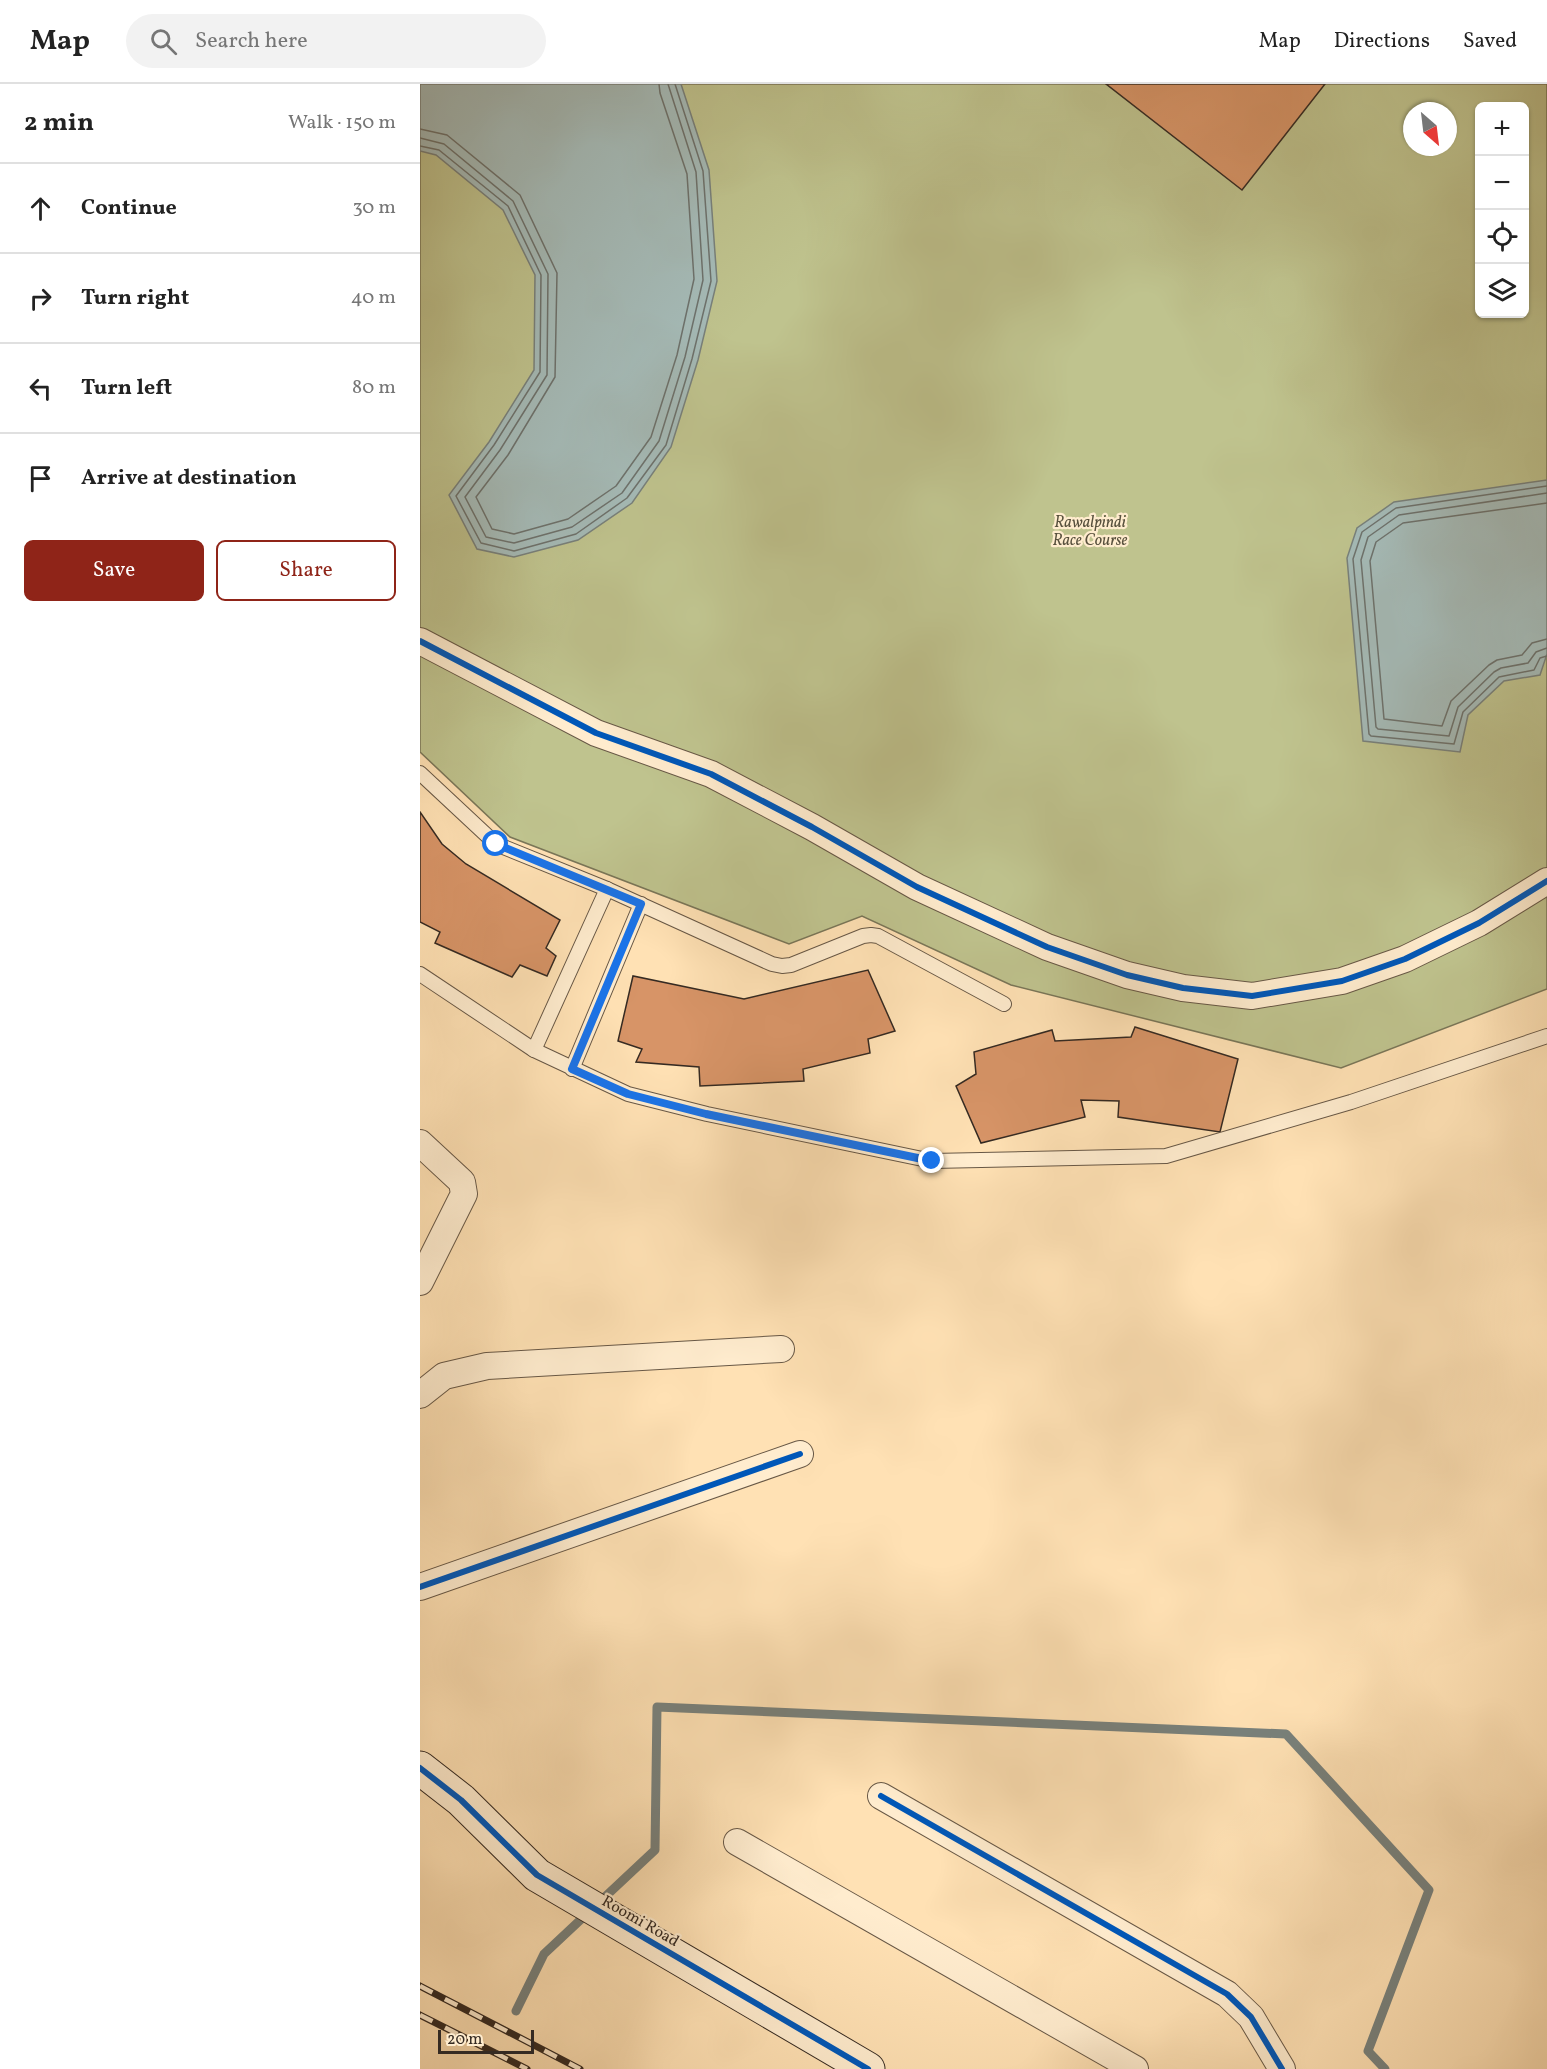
<!DOCTYPE html>
<meta charset="utf-8">
<style>
body{margin:0;font-family:Vollkorn,serif;background:#f2f2f2;color:#222}
.controls{position:absolute;right:18px;top:18px;display:grid;overflow:hidden;border-radius:9px;box-shadow:0 2px 4px #0004}
.controls button{width:54px;height:54px;display:grid;place-items:center;padding:0;border:0;border-bottom:2px solid #e0e0e0;background:#fff;color:#222;font:30px sans-serif}
.compass{position:absolute;left:983px;top:18px;width:54px;height:54px;border-radius:50%;background:#fff;box-shadow:0 2px 4px #0004;rotate:152deg}
.scale{position:absolute;left:18px;bottom:15px;width:96px;box-sizing:border-box;padding-left:6px;border:3px solid #352a22;border-top:0;font-size:16px;line-height:21px;white-space:nowrap;color:#352a22;-webkit-text-stroke:4px #ffecce;paint-order:stroke}
.stop{position:absolute;width:18px;height:18px;margin:-14px;border:4px solid #1a73e8;border-radius:50%;background:#fff}
.stop.end{background:#1a73e8;border-color:#fff;box-shadow:0 2px 6px #0008}
.list{margin:0;padding:0;list-style:none}
h2{display:flex;justify-content:space-between;align-items:center;height:78px;margin:0;padding:0 24px;font-size:26px}
h2 small{font-size:20px;font-weight:400;color:#767676}
.list li{display:grid;grid-template-columns:39px 1fr auto;gap:18px;align-items:center;box-sizing:border-box;height:90px;padding:0 24px;border-top:2px solid #e0e0e0}
.list b{display:block;font-size:22px;white-space:nowrap}
.list em{font-size:20px;font-style:normal;color:#767676}
.actions{display:flex;gap:12px;padding:18px 24px}
.actions a{flex:1;padding:14px 0;border:2px solid #8f2418;border-radius:9px;text-align:center;font-size:21px;color:#8f2418}
.actions .main{background:#8f2418;color:#fff}
.icon{flex:none;width:33px;height:33px;fill:none;stroke:currentColor;stroke-width:2;stroke-linecap:round;stroke-linejoin:round}
.map{position:relative;flex:none;width:1127px;height:1985px;overflow:hidden}
header{display:flex;align-items:center;gap:36px;box-sizing:border-box;height:84px;padding:0 30px;background:#fff;border-bottom:2px solid #e0e0e0}
header strong{font-size:28px}
nav{display:flex;gap:33px;margin-inline-start:auto;font-size:21px}
.search{width:420px;height:54px;background:#f2f2f2;display:flex;align-items:center;gap:15px;box-sizing:border-box;padding:0 21px;border-radius:33px;color:#767676;font-size:22px}
main{display:flex}
aside{flex:1;background:#fff}
.map>svg:first-child{display:block}
.green{fill:#bfc38e;stroke:#7a7658;stroke-width:1.5;fill-rule:evenodd}
.water{fill:#a5bbb8;stroke:#78817c;stroke-width:1.5}
.lines{fill:none;stroke-linecap:round;stroke-linejoin:round}
.shore{stroke:#6d726d;stroke-width:1.5}
.stream{stroke:#78817c;stroke-width:9}
.building{fill:#d79467;stroke:#352a22;stroke-width:1.5}
.lane-casing{stroke:#685846;stroke-width:16}
.street-casing{stroke:#685846;stroke-width:28}
.secondary-casing{stroke:#352a22;stroke-width:35}
.lane{stroke:#ffecce;stroke-width:14}
.street{stroke:#ffecce;stroke-width:26}
.secondary{stroke:#ffecce;stroke-width:33}
.rail-casing{stroke:#352a22;stroke-width:7}
.rail{stroke:#ffecce;stroke-width:4.5;stroke-dasharray:14;stroke-linecap:butt}
.cycleway-casing{stroke:#ffecce;stroke-width:10}
.cycleway{stroke:#0057b8;stroke-width:6}
.route{stroke:#1a73e8;stroke-width:8}
.labels{text-anchor:middle;stroke-width:4.5;stroke-linejoin:round;paint-order:stroke}
.park-label{font-size:16px;font-style:italic;fill:#58503d;stroke:#ffecce}
.street-label{font-size:16px;fill:#352a22;stroke:#ffecce}
</style>
<header>
<strong>Map</strong>
<div class="search"><svg class="icon" aria-label="search" viewBox="0 0 24 24"><circle cx="10" cy="10" r="6"/><path d="M15 15l6 6"/></svg>Search here</div>
<nav><a>Map</a><a>Directions</a><a>Saved</a></nav>
</header>
<main>
<aside>
<h2>2 min<small>Walk · 150 m</small></h2>
<ul class="list">
<li><svg class="icon" aria-label="ahead" viewBox="0 0 24 24"><path d="M12 20V5M6 11l6-6 6 6"/></svg><div><b>Continue</b></div><em>30 m</em></li>
<li><svg class="icon" aria-label="right" viewBox="0 0 24 24"><path d="M7 20v-9h11M14 6l5 5-5 5"/></svg><div><b>Turn right</b></div><em>40 m</em></li>
<li><svg class="icon" aria-label="left" viewBox="0 0 24 24"><path d="M17 20v-9H6M10 6l-5 5 5 5"/></svg><div><b>Turn left</b></div><em>80 m</em></li>
<li><svg class="icon" aria-label="arrive" viewBox="0 0 24 24"><path d="M6 21V4h12l-3 4 3 4H6"/></svg><div><b>Arrive at destination</b></div></li>
</ul>
<div class="actions"><a class="main">Save</a><a>Share</a></div>
</aside>
<div class="map">
<svg width="1127" height="1985" viewBox="0 0 1127 1985">
<rect width="100%" height="100%" fill="#ffe1b4"/>
<filter id="stains"><feTurbulence type="fractalNoise" baseFrequency=".00333" numOctaves="4"/><feColorMatrix values="0 0 0 0 .2 0 0 0 0 .09 0 0 0 0 .02 0 0 0 .5 -.17"/></filter>
<radialGradient id="worn" r=".72"><stop offset=".6" stop-color="#630" stop-opacity="0"/><stop offset="1" stop-color="#630" stop-opacity=".3"/></radialGradient>
<path class="green" d="M0,0H1127V905L921,984L591,901L442,832L369,860L90,753L0,668ZM1060,22H1104V230H1060ZM992,27H1028V63H992Z"/>
<g class="water">
<path d="M0,0H261L289,86L297,197L278,276L251,363L212,419L158,456L94,473L57,465L29,411L69,358L114,286L115,191L83,126L16,71L0,67Z"/>
<path d="M1127,396V570L1120,591L1084,597L1048,631L1040,668L943,657L927,474L937,444L974,418Z"/>
</g>
<g class="lines">
<g class="shore">
<path d="M0,45L27,51L100,111L137,189L135,293L88,371L56,413L72,445L94,450L148,435L196,402L231,353L257,271L274,195L267,90L240,9L239,0"/>
<path d="M0,54L24,60L93,117L128,190L127,291L80,366L45,413L66,453L94,459L152,443L202,409L239,357L265,273L283,196L276,88L248,0"/>
<path d="M0,62L19,66L88,122L121,191L120,288L74,361L36,412L61,459L94,467L156,450L207,414L246,361L272,275L291,197L283,87L255,0"/>
<path d="M1127,402L976,424L942,448L933,475L949,650L951,652L1034,660L1043,628L1079,593L1114,586L1120,574L1127,572"/>
<path d="M1127,409L979,431L948,453L941,476L956,643L958,645L1029,652L1038,623L1074,588L1081,584L1108,579L1116,568L1127,564"/>
<path d="M1127,419L983,439L956,458L950,477L964,635L1022,642L1031,617L1069,581L1077,576L1102,571L1112,559L1127,555"/>
</g>
<path class="stream" d="M96,1927L124,1870L235,1766L237,1623L866,1650L1009,1806L948,1967L965,1985"/>
</g>
<g class="building">
<path d="M686,0H905L822,106Z"/>
<path d="M0,728L22,760L46,780L140,836L126,864L136,872L127,892L100,881L92,893L15,859L20,848L0,838Z"/>
<path d="M448,886L475,947L448,955L450,969L383,985L384,997L280,1002L279,983L216,978L222,965L198,957L213,892L324,915Z"/>
<path d="M715,943L818,975L800,1048L698,1033L699,1017L661,1016L665,1033L561,1059L536,1002L556,990L554,968L632,946L635,957L711,953Z"/>
</g>
<g class="lines">
<g class="lane-casing">
<g id="lane">
<path d="M0,689L76,760L187,805L352,880L362,882L371,881L443,852L451,851L458,852L584,920"/>
<path d="M0,890L114,966L208,1010L287,1030L512,1077L746,1072L931,1018L1127,952"/>
<path d="M114,966L187,805"/>
<path d="M152,985L221,820"/>
</g>
</g>
<g class="street-casing">
<g id="street">
<path d="M0,557L176,649L291,690L392,743L497,803L627,863L707,891L763,904L832,912L922,897L985,875L1059,839L1127,797"/>
<path d="M0,1059L42,1098L44,1110L0,1198"/>
<path d="M0,1311L24,1292L67,1282L361,1265"/>
<path d="M0,1503L380,1370"/>
<path d="M461,1712L807,1910L831,1933L862,1985"/>
<path d="M317,1758L715,1985"/>
</g>
</g>
<g class="secondary-casing">
<path id="secondary" d="M0,1684L41,1716L117,1791L448,1985"/>
</g>
<use href="#lane" class="lane"/>
<use href="#street" class="street"/>
<use href="#secondary" class="secondary"/>
<g class="rail-casing">
<g id="rail">
<path d="M0,1902L160,1985"/>
<path d="M0,1931L107,1985"/>
</g>
</g>
<use href="#rail" class="rail"/>
<g class="cycleway-casing">
<g id="cycleway">
<path d="M0,557L176,649L291,690L392,743L497,803L627,863L707,891L763,904L832,912L922,897L985,875L1059,839L1127,797"/>
<path d="M0,1503L380,1370"/>
<path d="M0,1684L41,1716L117,1791L448,1985"/>
<path d="M461,1712L807,1910L831,1933L862,1985"/>
</g>
</g>
<use href="#cycleway" class="cycleway"/>
</g>
<g class="lines">
<path class="route" d="M76,760L221,820L152,985L208,1010L286,1030L512,1077"/>
</g>
<g class="labels">
<g class="park-label">
<text x="670" y="443">Rawalpindi<tspan x="670" dy="18">Race Course</tspan></text>
</g>
<g class="street-label">
<text transform="translate(221 1836) rotate(30)" y="6">Roomi Road</text>
</g>
</g>
<rect width="100%" height="100%" filter="url(#stains)"/>
<rect width="100%" height="100%" fill="url(#worn)"/>
</svg>
<div class="controls">
<button>+</button>
<button>−</button>
<button><svg class="icon" aria-label="locate" viewBox="0 0 24 24"><circle cx="12" cy="12" r="6"/><path d="M12 2v4M12 18v4M2 12h4M18 12h4"/></svg></button>
<button><svg class="icon" aria-label="layers" viewBox="0 0 24 24"><path d="M12 4l9 5-9 5-9-5zM3 14l9 5 9-5"/></svg></button>
</div>
<svg class="compass" viewBox="-18 -18 36 36"><path d="M0-13l5 13h-10z" fill="#e53935"/><path d="M0 13l5-13h-10z" fill="#767676"/></svg>
<div class="scale">20 m</div>
<div class="stop" style="left:76px;top:760px"></div>
<div class="stop end" style="left:512px;top:1077px"></div>
</div>
</main>
